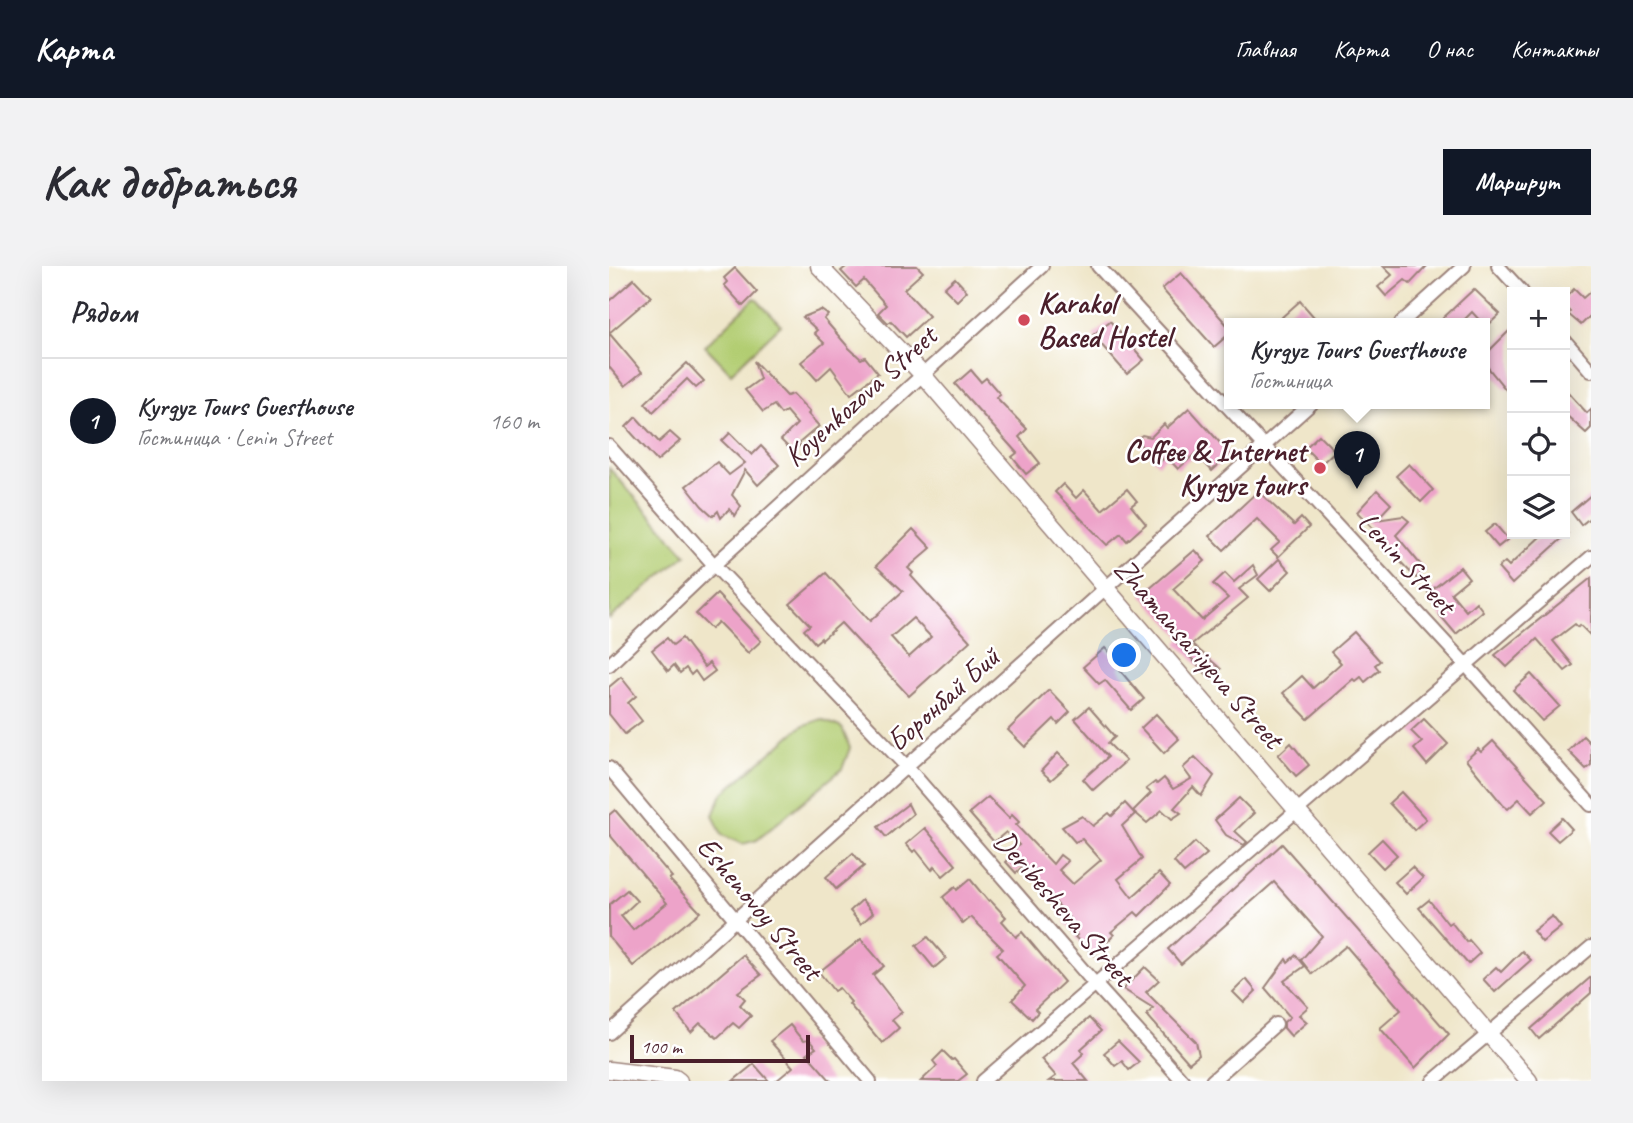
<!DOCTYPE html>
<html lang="ru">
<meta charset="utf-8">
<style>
body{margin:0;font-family:Caveat,sans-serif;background:#f2f2f3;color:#2b2b33}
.controls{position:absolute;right:21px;top:21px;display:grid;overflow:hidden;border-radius:0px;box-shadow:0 7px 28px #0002}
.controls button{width:63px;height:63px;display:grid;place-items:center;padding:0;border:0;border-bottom:2px solid #e1e1e2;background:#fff;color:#2b2b33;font:35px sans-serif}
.scale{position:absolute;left:21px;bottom:18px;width:180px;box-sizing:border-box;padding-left:7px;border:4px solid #4a1f2b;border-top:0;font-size:19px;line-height:24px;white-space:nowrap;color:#4a1f2b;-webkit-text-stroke:5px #fff;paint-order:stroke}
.you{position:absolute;left:516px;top:390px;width:24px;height:24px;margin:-18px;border:5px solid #fff;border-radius:50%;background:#1a73e8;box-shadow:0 0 0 10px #1a73e833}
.badge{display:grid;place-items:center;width:46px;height:46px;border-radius:50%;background:#111827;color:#fff;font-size:23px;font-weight:700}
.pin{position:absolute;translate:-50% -58px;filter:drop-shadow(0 2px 4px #0008)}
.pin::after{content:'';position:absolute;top:37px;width:24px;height:21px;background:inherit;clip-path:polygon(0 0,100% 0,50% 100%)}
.popup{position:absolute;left:615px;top:52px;width:266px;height:91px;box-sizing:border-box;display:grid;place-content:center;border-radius:0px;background:#fff;filter:drop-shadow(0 2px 5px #0005);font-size:23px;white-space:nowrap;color:#7c7c81}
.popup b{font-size:26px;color:#2b2b33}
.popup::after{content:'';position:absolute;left:50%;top:100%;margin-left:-14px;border:14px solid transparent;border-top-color:#fff}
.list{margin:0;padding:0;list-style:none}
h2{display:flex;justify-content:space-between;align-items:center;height:91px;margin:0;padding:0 28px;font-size:30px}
h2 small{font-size:23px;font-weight:400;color:#7c7c81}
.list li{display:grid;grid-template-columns:46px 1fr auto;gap:21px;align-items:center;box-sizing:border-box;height:126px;padding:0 28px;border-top:2px solid #e1e1e2}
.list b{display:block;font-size:26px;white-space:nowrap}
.list p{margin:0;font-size:23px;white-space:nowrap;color:#7c7c81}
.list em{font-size:23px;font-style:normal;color:#7c7c81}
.icon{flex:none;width:38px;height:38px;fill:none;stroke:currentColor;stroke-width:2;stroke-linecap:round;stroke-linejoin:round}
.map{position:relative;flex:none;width:982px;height:815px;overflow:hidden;border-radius:0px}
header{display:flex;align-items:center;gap:42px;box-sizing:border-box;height:98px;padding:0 35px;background:#111827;color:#fff}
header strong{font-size:33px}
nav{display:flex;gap:38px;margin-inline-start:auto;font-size:24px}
.intro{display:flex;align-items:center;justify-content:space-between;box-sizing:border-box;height:168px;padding:0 42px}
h1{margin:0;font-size:49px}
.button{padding:18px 32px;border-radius:0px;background:#111827;color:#fff;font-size:24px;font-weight:700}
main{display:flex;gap:42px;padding:0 42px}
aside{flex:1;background:#fff;border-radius:0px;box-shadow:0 7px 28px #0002}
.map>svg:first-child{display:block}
.green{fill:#b2cd72;stroke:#7e764e;stroke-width:2}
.building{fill:#eda3c9;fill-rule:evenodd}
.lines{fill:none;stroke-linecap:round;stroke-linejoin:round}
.minor-casing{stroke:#9c827a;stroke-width:16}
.major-casing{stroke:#9c827a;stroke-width:19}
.minor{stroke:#fff;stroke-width:12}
.major{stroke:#fff;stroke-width:16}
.poi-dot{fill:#d1495b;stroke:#fff;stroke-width:2.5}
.labels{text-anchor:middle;stroke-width:5;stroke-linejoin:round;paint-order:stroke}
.poi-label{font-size:30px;font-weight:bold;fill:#4a1f2b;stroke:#fff;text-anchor:start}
.street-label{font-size:30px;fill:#4a1f2b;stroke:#fff}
</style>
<header>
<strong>Карта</strong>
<nav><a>Главная</a><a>Карта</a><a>О нас</a><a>Контакты</a></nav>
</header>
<div class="intro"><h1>Как добраться</h1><a class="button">Маршрут</a></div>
<main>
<aside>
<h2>Рядом<small></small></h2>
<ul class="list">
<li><span class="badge">1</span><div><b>Kyrgyz Tours Guesthouse</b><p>Гостиница · Lenin Street</p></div><em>160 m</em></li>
</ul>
</aside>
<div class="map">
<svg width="982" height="815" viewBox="0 0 982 815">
<rect width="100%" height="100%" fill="#fff"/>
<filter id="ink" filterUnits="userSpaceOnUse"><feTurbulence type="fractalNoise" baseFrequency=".0143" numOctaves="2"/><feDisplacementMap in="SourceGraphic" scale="14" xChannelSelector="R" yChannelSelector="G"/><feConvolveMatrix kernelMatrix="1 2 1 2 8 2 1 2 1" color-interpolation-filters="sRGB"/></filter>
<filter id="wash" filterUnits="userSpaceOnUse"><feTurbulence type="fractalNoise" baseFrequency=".00686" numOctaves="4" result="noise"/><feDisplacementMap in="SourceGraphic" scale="28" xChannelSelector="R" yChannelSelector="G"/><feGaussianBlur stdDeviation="1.57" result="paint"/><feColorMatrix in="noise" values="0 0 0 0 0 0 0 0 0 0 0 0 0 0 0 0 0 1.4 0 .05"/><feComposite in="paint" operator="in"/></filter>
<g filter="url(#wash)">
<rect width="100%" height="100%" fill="#efe6c9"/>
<g class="green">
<path d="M146,32L172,59L122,107L96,80Z"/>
<path d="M0,202L77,289L0,353Z"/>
<path d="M212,453L233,462L241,482L233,503L148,574L134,578L113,569L104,549L113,528L193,460Z"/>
</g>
<g id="blocks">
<g class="building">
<path d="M238,0H308L314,6L295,23L320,50L297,71L282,55L279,57L269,47L277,39L255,14L247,21L232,5Z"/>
<path d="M774,0H818L801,18L796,14L777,30L769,21L783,9Z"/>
<path d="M126,2L148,26L134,40L115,19L118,16L115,12Z"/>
<path d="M572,7L620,61V68L605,81L553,23Z"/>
<path d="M346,12L358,25L348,35L335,22Z"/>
<path d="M25,13L42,31L0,67L33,106L16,120L0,101V35Z"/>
<path d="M865,23L891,48L877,61L876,57H873L863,46L852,57H838L834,52Z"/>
<path d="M965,23L974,32L982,25V49L972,59L959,48L961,46L956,41V32Z"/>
<path d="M691,35L705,51L699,57H678L673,51Z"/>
<path d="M212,44L219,49L215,53L240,82L252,93L256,91L269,107L242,128L222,101L208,114L192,96L215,77L205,67L208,64L194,51Z"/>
<path d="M501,55L535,94L518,108L484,69Z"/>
<path d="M903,62V118L897,124L876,98V89Z"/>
<path d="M145,95L178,130L184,128L201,146L199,148L210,160L189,178L191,179L184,186L172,174L188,158L177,145L172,148L165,139L154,146L136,124L151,113Z"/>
<path d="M78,97L95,115L87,122L78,113L44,146L36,137Z"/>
<path d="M362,104L372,116L377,112L391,128L387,131L418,163L410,171L431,197L417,208L403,191L408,187L346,118Z"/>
<path d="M956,123L978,147L982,143V162L977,167L956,148Z"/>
<path d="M580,142L621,188L603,205L587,187L569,203L557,190L549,198L527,174L533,169L542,171L555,158L558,162Z"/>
<path d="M27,151L50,176L61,166L71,175L48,195L17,161Z"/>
<path d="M121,167L143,189L152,180L170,199L149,219L136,204L123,229L132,240L126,250L120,243L112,252L109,245L104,250L93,240L77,220L108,196L120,209L136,197L113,175Z"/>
<path d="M710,169L726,185L712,198L696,182Z"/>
<path d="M800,198L824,224L812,236L787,210Z"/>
<path d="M454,218L467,232L475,224L493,244L518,223L528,235L522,240L537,258L518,275L512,268L498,279L446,226Z"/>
<path d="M768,224L782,238L767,254L794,250L800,255L787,269L816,304L807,312L762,265L765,263L748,246Z"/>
<path d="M649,225L685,259L692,252L700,261L669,291L662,284L671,276L648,253L615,284L601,270Z"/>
<path d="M982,229V251L972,259L962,246Z"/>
<path d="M886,258L899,273L889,281L876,266Z"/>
<path d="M304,263L322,282L299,302L304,307L302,310L361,375L300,430L232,357L213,374L212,372L206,377L195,364L201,359L181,338L217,307L261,355L294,325L267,300ZM304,352L322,371L300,391L282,371Z"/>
<path d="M934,268H958L903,318L889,302L896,296L900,300Z"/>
<path d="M586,284L596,295L564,323L593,354L619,332L604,318L616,307L625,316L644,299L649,309L630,323L639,332L583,378L612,403L602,413L568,377L573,372L533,329Z"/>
<path d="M670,293L681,305L661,325L649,313Z"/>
<path d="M851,301L860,312L842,327L857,345L867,336L874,345L847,368L830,348L833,345L819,327Z"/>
<path d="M982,312V370L971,359L969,361L966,358L944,375L964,399L956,405L928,373L898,401L886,389Z"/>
<path d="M108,328L152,375L139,387L109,356L102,363L87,348Z"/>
<path d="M745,366L771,395L766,399L770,404L756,416L752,411L747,415L745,413L699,453L674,427L693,410L704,422L732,397L722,386Z"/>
<path d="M58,372L64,379L73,372L95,401L100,397L106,405L93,415L86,405L82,409L77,402L71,407L65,399L59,405L43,384Z"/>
<path d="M496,382L512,399L509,402L535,433L522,444L496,414L490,418L474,401Z"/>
<path d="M922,408L951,440L933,455L904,424Z"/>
<path d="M12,411L27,430L19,437L33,455L16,468L0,448V421Z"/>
<path d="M440,424L461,446L449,458L445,453L416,481L399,464Z"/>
<path d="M480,441L506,471L499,477L517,495L484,524L474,513L499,491L466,453Z"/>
<path d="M547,448L570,473L555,487L532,462Z"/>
<path d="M815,453L839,478L818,499L805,483L813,476L802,465Z"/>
<path d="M974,470L982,478V499L977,503L959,485Z"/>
<path d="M884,475L938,534L923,547L910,533L899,543L894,539L857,494L869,483L872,486Z"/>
<path d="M682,477L700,499L687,510L669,489Z"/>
<path d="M449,487L460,498L442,514L432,505Z"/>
<path d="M586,491L605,510L592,530L584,521L565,542L572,547L563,553L553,544L538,557L524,545L542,527L537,523L546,516L548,518L555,512L564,523L582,513L574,502Z"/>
<path d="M792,526L817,553L805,564L780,537Z"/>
<path d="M379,531L400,552L403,549L410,556L407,559L444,598L451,589L459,595L450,604L464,618L492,594L473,573L466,576L453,561L473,550L484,560L500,547L503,550L516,537L526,548L513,560L533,593L509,613L523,631L550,607L561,619L530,650L526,646L502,666L505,669L485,689L466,671L468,669L455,656L460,652L426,612L424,613L413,601L407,607L397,596L402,591L401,587L410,579L397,566L385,576L360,547Z"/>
<path d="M630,532L645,547L626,565L638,576L635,579L617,569L606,554Z"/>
<path d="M299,538L304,548L277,571L269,561Z"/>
<path d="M6,544L63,611L60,613L91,646L24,700L0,671V639L18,624L28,635L12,650L24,664L58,637L0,568V549Z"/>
<path d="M953,552L963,563L949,575L939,565Z"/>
<path d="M316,562L347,599L334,610L325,600L323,604L307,584L304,586L297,578Z"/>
<path d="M773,573L788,589L774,602L759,586Z"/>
<path d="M586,576L598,588L575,607L565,596Z"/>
<path d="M673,578L840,768L806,802L771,762L792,744L737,680L703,708L692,694L713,670L665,616L572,698L559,683Z"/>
<path d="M244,587L255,600L227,623L217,611Z"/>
<path d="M803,601L814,612L797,628L786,616Z"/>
<path d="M361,613L379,635L381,634L397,651L393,655L407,671L413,666L455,716L426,743L429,746L423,753L403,734L416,720L388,688L394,683L362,651L354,658L334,631L346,621L348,624Z"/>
<path d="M253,634L264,647L252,658L241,645Z"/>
<path d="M820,634L839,658L842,656L858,676L860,674L871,687L859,698L810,642Z"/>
<path d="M943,650L952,661L933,676L924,665Z"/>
<path d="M319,671L337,692L325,702L307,680Z"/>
<path d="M252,673L275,700L264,709L293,746L283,754L290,762L273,777L240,738L242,736L230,722L225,725L210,706Z"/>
<path d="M913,685L922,694L886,726L874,713L887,701L892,706Z"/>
<path d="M134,689L152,709L129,726L136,733L131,739L142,750L130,762L124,757L108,772L91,757L82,766L67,747Z"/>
<path d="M687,689L696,700L675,715L699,741L690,749L698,756L682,770L675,762V756L681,751L656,722L677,693L679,696Z"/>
<path d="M536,701L550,714L537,726L587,776L590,789L580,797L538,749L544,742L514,723Z"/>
<path d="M982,711V727L930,773L922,763Z"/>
<path d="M637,713L647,725L635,737L624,726Z"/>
<path d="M480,752L492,765L472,783L475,787L464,797L479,815H440L447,810L432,793Z"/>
<path d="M181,759L194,775L200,774L207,782L198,788L222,815H167L184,801L161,775Z"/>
<path d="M509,775L530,796L520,804L513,795L506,800L495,787Z"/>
<path d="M334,785L343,794L345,793L358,808L349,815H312L328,800L324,795Z"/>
<path d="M145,798L160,815H124Z"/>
</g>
</g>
</g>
<g filter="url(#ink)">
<use href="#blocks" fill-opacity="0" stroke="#9c827a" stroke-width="2"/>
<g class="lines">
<g class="minor-casing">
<g id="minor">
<path d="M489,0L857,399L982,539"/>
<path d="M889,0L913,26"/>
<path d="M792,57L855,0"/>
<path d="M956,75L982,105"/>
<path d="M0,180L105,299L298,501L486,718L574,815"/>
<path d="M0,399L105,299L433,0"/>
<path d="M0,502L261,815"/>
<path d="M0,767L703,137"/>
<path d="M374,815L982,291"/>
<path d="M603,815L667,758"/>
<path d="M824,815L982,681"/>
</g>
</g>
<g class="major-casing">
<g id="major">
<path d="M210,0L313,108L920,815"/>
<path d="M0,804L66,812L70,815"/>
</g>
</g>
<use href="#minor" class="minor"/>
<use href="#major" class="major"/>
</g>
</g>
<g class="poi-dot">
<circle cx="415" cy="54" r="7"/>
<circle cx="711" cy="202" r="7"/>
</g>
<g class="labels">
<g class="poi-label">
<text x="429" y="47">Karakol<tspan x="429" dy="34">Based Hostel</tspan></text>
<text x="697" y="195" text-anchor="end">Coffee &amp; Internet<tspan x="697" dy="34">Kyrgyz tours</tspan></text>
</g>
<g class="street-label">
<text transform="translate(251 130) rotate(-42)" y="10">Koyenkozova Street</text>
<text transform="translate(798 297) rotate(47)" y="10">Lenin Street</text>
<text transform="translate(590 387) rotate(49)" y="10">Zhamansariyeva Street</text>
<text transform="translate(334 433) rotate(-42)" y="10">Боронбай Бий</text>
<text transform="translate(151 642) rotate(50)" y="10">Eshenovoy Street</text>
<text transform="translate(455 642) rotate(49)" y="10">Deribesheva Street</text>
</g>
</g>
</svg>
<div class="controls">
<button>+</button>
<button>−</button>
<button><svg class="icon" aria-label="locate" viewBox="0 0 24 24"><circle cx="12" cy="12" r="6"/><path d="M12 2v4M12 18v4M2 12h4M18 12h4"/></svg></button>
<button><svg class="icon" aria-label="layers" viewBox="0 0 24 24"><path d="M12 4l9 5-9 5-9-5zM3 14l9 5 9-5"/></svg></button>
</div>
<div class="scale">100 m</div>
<div class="you"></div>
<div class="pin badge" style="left:748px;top:223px">1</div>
<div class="popup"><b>Kyrgyz Tours Guesthouse</b>Гостиница</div>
</div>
</main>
